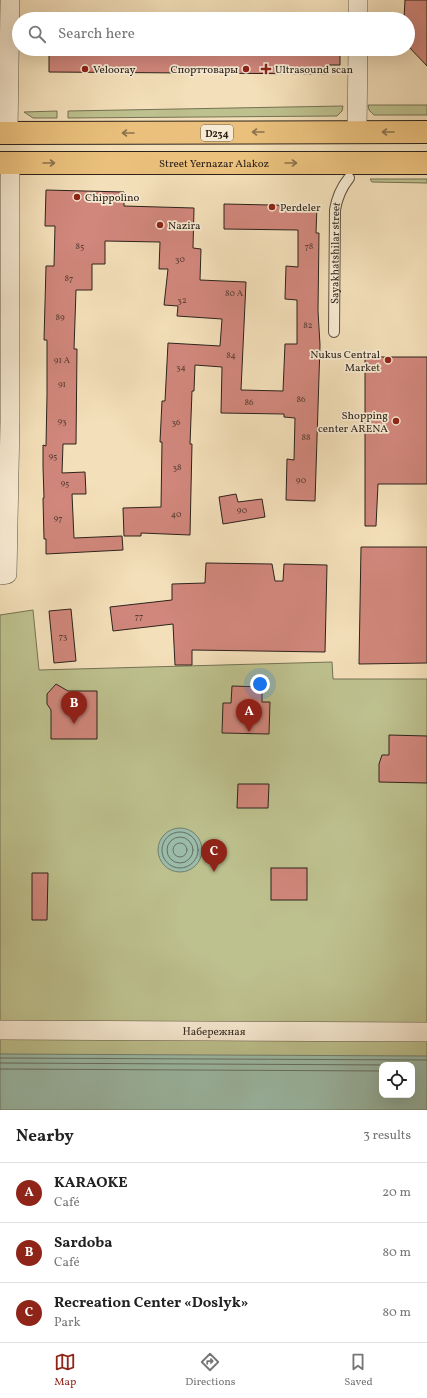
<!DOCTYPE html>
<meta charset="utf-8">
<style>
body{margin:0;font-family:Vollkorn,serif;background:#f2f2f2;color:#222}
.controls{position:absolute;right:12px;bottom:12px;display:grid;overflow:hidden;border-radius:8px;box-shadow:0 4px 16px #0002}
.controls button{width:36px;height:36px;display:grid;place-items:center;padding:0;border:0;border-bottom:1px solid #e0e0e0;background:#fff;color:#222;font:20px sans-serif}
.you{position:absolute;left:260px;top:684px;width:14px;height:14px;margin:-10px;border:3px solid #fff;border-radius:50%;background:#1a73e8;box-shadow:0 0 0 6px #1a73e833}
.badge{display:grid;place-items:center;width:26px;height:26px;border-radius:50%;background:#8f2418;color:#fff;font-size:13px;font-weight:700}
.pin{position:absolute;translate:-50% -33px;filter:drop-shadow(0 1px 2px #0008)}
.pin::after{content:'';position:absolute;top:21px;width:14px;height:12px;background:inherit;clip-path:polygon(0 0,100% 0,50% 100%)}
.list{margin:0;padding:0;list-style:none}
h2{display:flex;justify-content:space-between;align-items:center;height:52px;margin:0;padding:0 16px;font-size:17px}
h2 small{font-size:13px;font-weight:400;color:#767676}
.list li{display:grid;grid-template-columns:26px 1fr auto;gap:12px;align-items:center;box-sizing:border-box;height:60px;padding:0 16px;border-top:1px solid #e0e0e0}
.list b{display:block;font-size:15px;white-space:nowrap}
.list p{margin:0;font-size:13px;white-space:nowrap;color:#767676}
.list em{font-size:13px;font-style:normal;color:#767676}
.icon{flex:none;width:22px;height:22px;fill:none;stroke:currentColor;stroke-width:2;stroke-linecap:round;stroke-linejoin:round}
.map{position:relative;flex:none;width:427px;height:1110px;overflow:hidden}
.search{position:absolute;background:#fff;box-shadow:0 4px 16px #0002;left:12px;right:12px;top:12px;height:44px;display:flex;align-items:center;gap:10px;box-sizing:border-box;padding:0 14px;border-radius:22px;color:#767676;font-size:15px}
.sheet{height:232px;background:#fff}
nav{display:flex;justify-content:space-around;align-items:center;box-sizing:border-box;height:56px;border-top:1px solid #e0e0e0;background:#fff;font-size:11px;color:#767676}
nav a{display:grid;justify-items:center;gap:2px}
nav .on{color:#8f2418}
.map>svg:first-child{display:block}
.green{fill:#bdc18e;stroke:#757254;fill-rule:evenodd}
.water{fill:#9cbdab;stroke:#707f71;fill-rule:evenodd}
.lines{fill:none;stroke-linecap:round;stroke-linejoin:round}
.shore{stroke:#647063;stroke-width:1}
.building{fill:#d1877c;stroke:#2d231b}
.lane-casing{stroke:#5e5242;stroke-width:12}
.street-casing{stroke:#5e5242;stroke-width:20}
.primary-casing{stroke:#2d231b;stroke-width:24}
.lane{stroke:#f7ead2;stroke-width:10}
.street{stroke:#f7ead2;stroke-width:19}
.primary{stroke:#eac07c;stroke-width:22}
.oneway{stroke:#8c724c}
.poi-dot{fill:#8f2418;stroke:#f7ead2;stroke-width:1.5}
.labels{text-anchor:middle;stroke-width:3.5;stroke-linejoin:round;paint-order:stroke}
.number-label{font-size:9px;fill:#563c33}
.shield{fill:#f7ead2;stroke:#6a5f52;stroke-width:1}
.shield-label{font-size:10px;font-weight:bold;fill:#2d231b}
.poi-label{font-size:11px;fill:#2d231b;stroke:#f7ead2;text-anchor:start}
.street-label{font-size:11px;fill:#2d231b;stroke:#f7ead2}
</style>
<div class="map">
<svg width="427" height="1110" viewBox="0 0 427 1110">
<rect width="100%" height="100%" fill="#f3dfb9"/>
<filter id="stains"><feTurbulence type="fractalNoise" baseFrequency=".005" numOctaves="4"/><feColorMatrix values="0 0 0 0 .2 0 0 0 0 .09 0 0 0 0 .02 0 0 0 .5 -.17"/></filter>
<radialGradient id="worn" r=".72"><stop offset=".6" stop-color="#630" stop-opacity="0"/><stop offset="1" stop-color="#630" stop-opacity=".3"/></radialGradient>
<g class="green">
<path d="M368,105H427V115H374L369,110Z"/>
<path d="M343,106L342,111L337,116L68,118V111Z"/>
<path d="M57,111V118H33L24,112Z"/>
<path d="M370,179H427V183L372,182Z"/>
<path d="M33,610L39,670L332,662L333,679H427V1110H0V615ZM382,1065H412V1095H382Z"/>
</g>
<g class="water">
<circle cx="180" cy="850" r="22"/>
<path d="M0,1054L427,1056V1110H0ZM382,1065H412V1095H382Z"/>
</g>
<g class="lines">
<g class="shore">
<circle cx="180" cy="850" r="18"/>
<circle cx="180" cy="850" r="13"/>
<circle cx="180" cy="850" r="7"/>
<path d="M0,1058L427,1060"/>
<path d="M0,1063L392,1065"/>
<path d="M0,1069L382,1071"/>
</g>
</g>
<g class="building">
<path d="M405,0H427V66L408,46V19H404Z"/>
<path d="M49,49H340V65H327V74L49,72Z"/>
<path d="M46,190L124,192V206L194,208L193,248L201,249L200,280L246,282L241,390L283,391L285,344H297V300L285,299L286,266L298,267V230L224,229V204L317,206L316,233H319L318,311L320,345L315,501L286,500L287,459L294,460L295,418L284,417V414L221,413L222,367L195,365L194,391H192L190,444H192L190,535L141,533V536H124L123,508L161,507L162,442H160L162,401H165L168,343L220,346L222,319L177,316L178,306L164,305L168,269H159L160,242L105,241V264H92V290H76L74,349H77L76,444H63L62,473L85,472L86,494H72L74,538L122,536L123,550L46,554V539H44L43,498H44L43,467V445L46,446L47,395V340H44L46,266H54L55,226H45Z"/>
<path d="M365,357H427V484H378L376,526H365Z"/>
<path d="M236,494L238,502L262,499L265,517L223,524L219,497Z"/>
<path d="M361,547H427V663L359,664Z"/>
<path d="M206,563L272,564L275,581H283L284,564L327,565L325,652L192,650V665H175L173,624L113,631L110,607L172,600V584L205,583Z"/>
<path d="M71,609L76,661L54,663L49,611Z"/>
<path d="M56,684L68,691H97V739H51V710L47,704V694Z"/>
<path d="M232,686L262,687V702H270L269,734L222,733L223,703H231Z"/>
<path d="M389,735L427,736V783L379,782V764L382,755H389Z"/>
<path d="M238,784H269L268,808H237Z"/>
<rect x="271" y="868" width="36" height="32"/>
<path d="M32,873H48L47,920H32Z"/>
</g>
<g class="lines">
<g class="lane-casing">
<g id="lane">
<path id="s1" d="M334,332L335,210C337,197 341,188 349,178"/>
</g>
</g>
<g class="street-casing">
<g id="street">
<path d="M358,19V0"/>
<path d="M357,132L358,49"/>
<path d="M8,133L10,0"/>
<path d="M0,575L7,574L10,421V163"/>
<path id="s2" d="M0,1030L427,1032"/>
</g>
</g>
<g class="primary-casing">
<g id="primary">
<path d="M0,133L427,132"/>
<path id="s3" d="M0,163H427"/>
</g>
</g>
<use href="#lane" class="lane"/>
<use href="#street" class="street"/>
<use href="#primary" class="primary"/>
</g>
<defs><path id="oneway-shaft" d="M-6 0H5M1.5-3L5.5 0L1.5 3" fill="none" stroke-width="1.6" stroke-linecap="round" stroke-linejoin="round"/></defs>
<g class="oneway">
<use href="#oneway-shaft" transform="translate(258 132) rotate(180)"/>
<use href="#oneway-shaft" transform="translate(388 132) rotate(180)"/>
<use href="#oneway-shaft" transform="translate(128 133) rotate(180)"/>
<use href="#oneway-shaft" transform="translate(49 163)"/>
<use href="#oneway-shaft" transform="translate(291 163)"/>
</g>
<g class="poi-dot">
<circle cx="85" cy="69" r="4"/>
<circle cx="246" cy="69" r="4"/>
<path d="M264 63h4v4h4v4h-4v4h-4v-4h-4v-4h4z"/>
<circle cx="77" cy="197" r="4"/>
<circle cx="272" cy="207" r="4"/>
<circle cx="160" cy="225" r="4"/>
<circle cx="388" cy="360" r="4"/>
<circle cx="396" cy="421" r="4"/>
</g>
<g class="labels">
<g class="number-label">
<text x="80" y="249">85</text>
<text x="309" y="249">78</text>
<text x="180" y="262">30</text>
<text x="69" y="281">87</text>
<text x="234" y="296">80 А</text>
<text x="182" y="303">32</text>
<text x="60" y="320">89</text>
<text x="308" y="328">82</text>
<text x="231" y="358">84</text>
<text x="62" y="363">91 А</text>
<text x="181" y="370">34</text>
<text x="62" y="387">91</text>
<text x="301" y="402">86</text>
<text x="249" y="405">86</text>
<text x="62" y="424">93</text>
<text x="176" y="425">36</text>
<text x="306" y="440">88</text>
<text x="53" y="459">95</text>
<text x="177" y="470">38</text>
<text x="301" y="483">90</text>
<text x="65" y="486">95</text>
<text x="242" y="513">90</text>
<text x="176" y="517">40</text>
<text x="58" y="521">97</text>
<text x="139" y="619">77</text>
<text x="63" y="639">73</text>
</g>
<rect class="shield" x="201" y="125" width="32" height="16" rx="3"/>
<g class="shield-label">
<text x="217" y="137">D234</text>
</g>
<g class="poi-label">
<text x="93" y="73">Velooray</text>
<text x="238" y="73" text-anchor="end">Спорттовары</text>
<text x="275" y="73">Ultrasound scan</text>
<text x="85" y="201">Chippolino</text>
<text x="280" y="211">Perdeler</text>
<text x="168" y="229">Nazira</text>
<text x="380" y="358" text-anchor="end">Nukus Central<tspan x="380" dy="13">Market</tspan></text>
<text x="388" y="419" text-anchor="end">Shopping<tspan x="388" dy="13">center ARENA</tspan></text>
</g>
<g class="street-label">
<text dy="4" stroke="none"><textPath href="#s3" startOffset="214">Street Yernazar Alakoz</textPath></text>
<text dy="4" stroke="none"><textPath href="#s1" startOffset="79">Sayakhatshilar street</textPath></text>
<text dy="4" stroke="none"><textPath href="#s2" startOffset="214">Набережная</textPath></text>
</g>
</g>
<rect width="100%" height="100%" filter="url(#stains)"/>
<rect width="100%" height="100%" fill="url(#worn)"/>
</svg>
<div class="controls">
<button><svg class="icon" aria-label="locate" viewBox="0 0 24 24"><circle cx="12" cy="12" r="6"/><path d="M12 2v4M12 18v4M2 12h4M18 12h4"/></svg></button>
</div>
<div class="you"></div>
<div class="pin badge" style="left:249px;top:732px">A</div>
<div class="pin badge" style="left:74px;top:724px">B</div>
<div class="pin badge" style="left:214px;top:872px">C</div>
<div class="search"><svg class="icon" aria-label="search" viewBox="0 0 24 24"><circle cx="10" cy="10" r="6"/><path d="M15 15l6 6"/></svg>Search here</div>
</div>
<section class="sheet">
<h2>Nearby<small>3 results</small></h2>
<ul class="list">
<li><span class="badge">A</span><div><b>KARAOKE</b><p>Café</p></div><em>20 m</em></li>
<li><span class="badge">B</span><div><b>Sardoba</b><p>Café</p></div><em>80 m</em></li>
<li><span class="badge">C</span><div><b>Recreation Center «Doslyk»</b><p>Park</p></div><em>80 m</em></li>
</ul>
</section>
<nav>
<a class="on"><svg class="icon" aria-label="map" viewBox="0 0 24 24"><path d="M3 6l6-2 6 2 6-2v14l-6 2-6-2-6 2zM9 4v14M15 6v14"/></svg>Map</a>
<a><svg class="icon" aria-label="directions" viewBox="0 0 24 24"><path d="M12 3l9 9-9 9-9-9zM9 14v-3h6M13 9l2 2-2 2"/></svg>Directions</a>
<a><svg class="icon" aria-label="saved" viewBox="0 0 24 24"><path d="M7 4h10v16l-5-4-5 4z"/></svg>Saved</a>
</nav>
